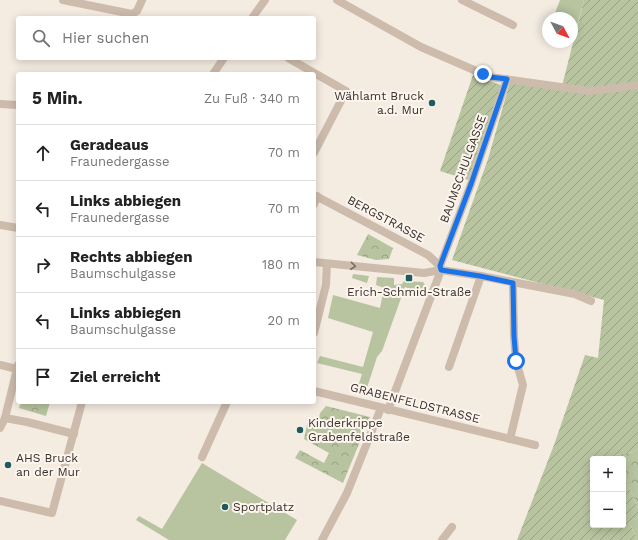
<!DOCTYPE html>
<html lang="de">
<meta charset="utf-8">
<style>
body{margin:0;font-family:"Work Sans",sans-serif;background:#f6f6f6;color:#222}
.controls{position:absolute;right:12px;bottom:12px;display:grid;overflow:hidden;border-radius:4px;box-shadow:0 2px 10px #0003}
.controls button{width:36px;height:36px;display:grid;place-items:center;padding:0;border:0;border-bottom:1px solid #e0e0e0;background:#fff;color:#222;font:20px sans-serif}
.compass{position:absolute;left:542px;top:12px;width:36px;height:36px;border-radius:50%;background:#fff;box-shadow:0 2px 10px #0003;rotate:131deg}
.stop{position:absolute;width:12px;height:12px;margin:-9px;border:3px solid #1a73e8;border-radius:50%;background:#fff}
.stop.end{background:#1a73e8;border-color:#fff;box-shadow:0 1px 4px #0008}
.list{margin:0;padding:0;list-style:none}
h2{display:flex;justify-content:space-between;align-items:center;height:52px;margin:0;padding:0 16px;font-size:17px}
h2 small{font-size:13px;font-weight:400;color:#767676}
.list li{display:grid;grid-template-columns:26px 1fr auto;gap:12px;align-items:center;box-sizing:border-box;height:56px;padding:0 16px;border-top:1px solid #e0e0e0}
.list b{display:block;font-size:15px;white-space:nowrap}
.list p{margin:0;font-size:13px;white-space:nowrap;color:#767676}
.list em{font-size:13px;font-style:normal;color:#767676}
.icon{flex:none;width:22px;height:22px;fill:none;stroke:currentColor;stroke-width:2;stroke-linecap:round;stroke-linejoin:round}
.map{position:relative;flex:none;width:638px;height:540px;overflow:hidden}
.search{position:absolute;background:#fff;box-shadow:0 2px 10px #0003;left:16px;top:16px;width:300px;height:44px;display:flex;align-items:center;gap:10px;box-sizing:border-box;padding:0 14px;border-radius:4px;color:#767676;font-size:15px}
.panel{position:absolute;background:#fff;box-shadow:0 2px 10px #0003;left:16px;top:72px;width:300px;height:332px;border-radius:4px}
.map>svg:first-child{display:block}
.grass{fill:#b8c4a0}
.forest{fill:url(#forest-crowns)}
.garden{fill:url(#garden-furrows)}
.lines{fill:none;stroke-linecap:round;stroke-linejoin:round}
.minor{stroke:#cdbbac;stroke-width:8}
.oneway{stroke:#7d6f65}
.route{stroke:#1a73e8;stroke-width:5}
.poi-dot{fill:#1f5a5e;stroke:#fbf5ee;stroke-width:1.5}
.labels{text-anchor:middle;stroke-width:4;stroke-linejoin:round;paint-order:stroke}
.poi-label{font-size:12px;fill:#3b302b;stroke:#fbf5ee;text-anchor:start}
.street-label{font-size:12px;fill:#3b302b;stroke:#fbf5ee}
</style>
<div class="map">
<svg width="638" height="540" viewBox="0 0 638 540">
<defs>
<pattern id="forest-crowns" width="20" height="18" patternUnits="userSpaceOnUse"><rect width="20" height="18" fill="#b8c4a0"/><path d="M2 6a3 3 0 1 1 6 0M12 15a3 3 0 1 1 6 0" fill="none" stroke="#97a083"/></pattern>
<pattern id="garden-furrows" width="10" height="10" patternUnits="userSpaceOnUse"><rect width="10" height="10" fill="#b8c4a0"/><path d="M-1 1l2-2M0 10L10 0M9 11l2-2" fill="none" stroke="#97a083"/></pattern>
</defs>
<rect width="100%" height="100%" fill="#f4ebe1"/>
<g class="grass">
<path d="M560,0H584L576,29L572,28V18H553Z"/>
<path d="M353,274L369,276L367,283L352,278Z"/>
<path d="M377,277L394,278V285L402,284L404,281L423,282L426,287L424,294L405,287L382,351L377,357L366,391L357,390L362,374L317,363L320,356L363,367L373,332L328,318L333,295L380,308L384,288L376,285Z"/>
<path d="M202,463L297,520L285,540H169L136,520L139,516L162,529Z"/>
<path d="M638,517V540H637L629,522Z"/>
</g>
<g class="forest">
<path d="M368,234L393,248L389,259L376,260L357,255Z"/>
<path d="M21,402H50L46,416L19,408Z"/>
<path d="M326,406L370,417L343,483L295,458L300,450L324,463L329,453L304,439L308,420L318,423L320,413Z"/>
<path d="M638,448V508L623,474V459H617L615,455L633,452Z"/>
</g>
<g class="garden">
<path d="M584,0H638V448L633,452L615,455L617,459H593V525H623V474L638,508V517L629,522L637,540H517L554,445L585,355L598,358L604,300L452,260L488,159L510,82L562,86Z"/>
<path d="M473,75L501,85L468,180L440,171Z"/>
</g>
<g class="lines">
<g class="minor">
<path d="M63,0L132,14L137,11L142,0"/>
<path d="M337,0L421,47L490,77L589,91L610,89L638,85"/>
<path d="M462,0L513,25"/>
<path d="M252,18L265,0"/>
<path d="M288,58L346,91L314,153"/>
<path d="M213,74L224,58"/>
<path d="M0,104L18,105"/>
<path d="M314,195L428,255L440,266L441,269"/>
<path d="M314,204L317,196"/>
<path d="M0,225L18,228"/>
<path d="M314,262L424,273L441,270L481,276L575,294L591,301"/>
<path d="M440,266L471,184L507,79"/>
<path d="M314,333L326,285L327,264"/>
<path d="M0,365L17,369"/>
<path d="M449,367L481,276"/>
<path d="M314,391L535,445"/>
<path d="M388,410L441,270"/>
<path d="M5,418L27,422L74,434"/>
<path d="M0,428L5,418L18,365"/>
<path d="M510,439L523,385L516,361L514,336L513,283"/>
<path d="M202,457L227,402"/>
<path d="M0,501L52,513L82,402"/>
<path d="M322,540L347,493L381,408"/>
<path d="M442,540L452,527"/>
</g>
</g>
<defs><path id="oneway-chevron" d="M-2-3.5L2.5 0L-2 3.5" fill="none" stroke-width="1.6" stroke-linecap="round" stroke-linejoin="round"/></defs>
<use class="oneway" href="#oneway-chevron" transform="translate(353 266) rotate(6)"/>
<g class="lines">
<path class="route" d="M483,74L490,77L507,79L471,184L440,266L441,270L480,276L513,283L514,336L516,361"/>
</g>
<g class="poi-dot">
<circle cx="432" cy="103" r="4"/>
<rect x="405" y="274" width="8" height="8" rx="2"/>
<circle cx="300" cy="430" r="4"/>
<circle cx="8" cy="465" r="4"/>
<circle cx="225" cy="507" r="4"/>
</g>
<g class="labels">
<g class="poi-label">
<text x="424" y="100" text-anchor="end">Wählamt Bruck<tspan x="424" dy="14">a.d. Mur</tspan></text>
<text x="409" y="296" text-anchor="middle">Erich-Schmid-Straße</text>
<text x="308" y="427">Kinderkrippe<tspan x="308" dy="14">Grabenfeldstraße</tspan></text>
<text x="16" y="462">AHS Bruck<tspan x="16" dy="14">an der Mur</tspan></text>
<text x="233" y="511">Sportplatz</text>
</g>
<g class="street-label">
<text transform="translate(463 169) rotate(-70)" y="4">BAUMSCHULGASSE</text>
<text transform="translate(386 219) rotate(28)" y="4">BERGSTRASSE</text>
<text transform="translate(415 403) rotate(14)" y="4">GRABENFELDSTRASSE</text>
</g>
</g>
</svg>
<div class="controls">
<button>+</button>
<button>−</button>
</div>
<svg class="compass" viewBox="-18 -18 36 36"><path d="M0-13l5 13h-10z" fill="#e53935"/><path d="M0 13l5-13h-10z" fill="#767676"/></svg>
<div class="stop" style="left:516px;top:361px"></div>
<div class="stop end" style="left:483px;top:74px"></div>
<div class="search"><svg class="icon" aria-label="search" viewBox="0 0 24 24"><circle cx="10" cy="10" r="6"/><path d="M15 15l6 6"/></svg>Hier suchen</div>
<section class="panel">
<h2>5 Min.<small>Zu Fuß · 340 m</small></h2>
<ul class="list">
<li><svg class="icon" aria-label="ahead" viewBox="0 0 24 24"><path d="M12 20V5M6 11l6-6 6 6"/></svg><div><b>Geradeaus</b><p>Fraunedergasse</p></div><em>70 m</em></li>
<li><svg class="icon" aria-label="left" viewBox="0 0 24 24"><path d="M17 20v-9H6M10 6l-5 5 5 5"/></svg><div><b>Links abbiegen</b><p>Fraunedergasse</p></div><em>70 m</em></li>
<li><svg class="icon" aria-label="right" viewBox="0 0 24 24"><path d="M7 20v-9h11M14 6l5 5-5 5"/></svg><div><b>Rechts abbiegen</b><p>Baumschulgasse</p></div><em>180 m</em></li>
<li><svg class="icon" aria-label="left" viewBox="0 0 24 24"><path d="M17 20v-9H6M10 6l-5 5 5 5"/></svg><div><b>Links abbiegen</b><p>Baumschulgasse</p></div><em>20 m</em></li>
<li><svg class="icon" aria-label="arrive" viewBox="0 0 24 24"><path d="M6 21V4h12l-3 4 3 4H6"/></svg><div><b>Ziel erreicht</b></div></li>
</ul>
</section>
</div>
